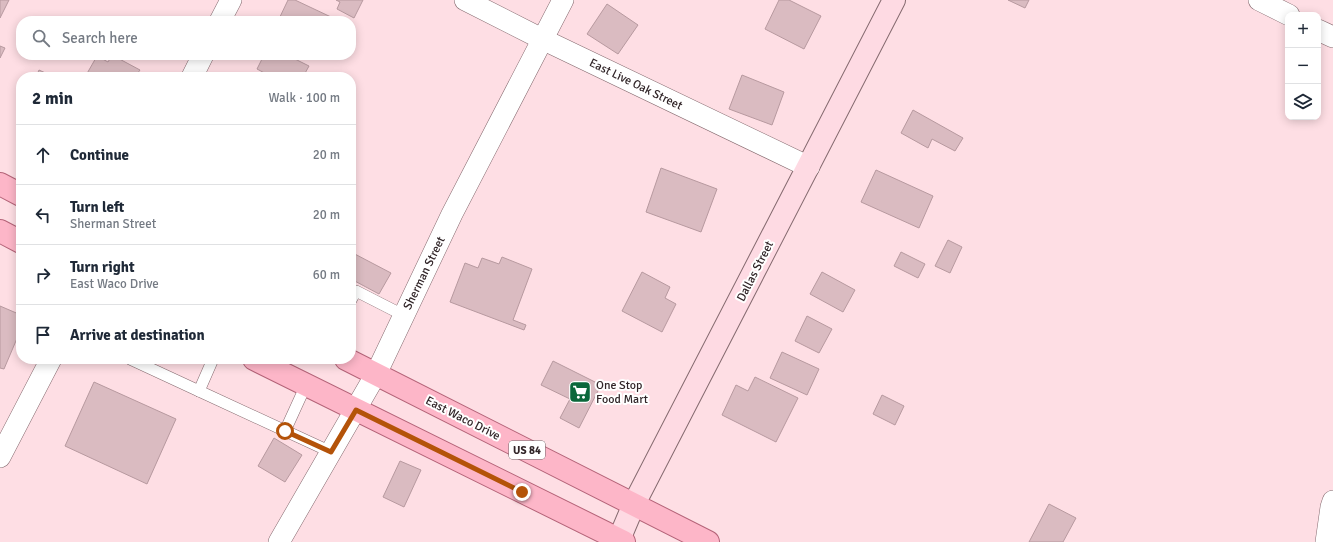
<!DOCTYPE html>
<meta charset="utf-8">
<style>
body{margin:0;font-family:Signika,sans-serif;background:#f6f6f7;color:#1f2937}
.controls{position:absolute;right:12px;top:12px;display:grid;overflow:hidden;border-radius:8px;box-shadow:0 2px 10px #0003}
.controls button{width:36px;height:36px;display:grid;place-items:center;padding:0;border:0;border-bottom:1px solid #e0e1e3;background:#fff;color:#1f2937;font:20px sans-serif}
.stop{position:absolute;width:12px;height:12px;margin:-9px;border:3px solid #b45309;border-radius:50%;background:#fff}
.stop.end{background:#b45309;border-color:#fff;box-shadow:0 1px 4px #0008}
.list{margin:0;padding:0;list-style:none}
h2{display:flex;justify-content:space-between;align-items:center;height:52px;margin:0;padding:0 16px;font-size:17px}
h2 small{font-size:13px;font-weight:400;color:#747a83}
.list li{display:grid;grid-template-columns:26px 1fr auto;gap:12px;align-items:center;box-sizing:border-box;height:60px;padding:0 16px;border-top:1px solid #e0e1e3}
.list b{display:block;font-size:15px;white-space:nowrap}
.list p{margin:0;font-size:13px;white-space:nowrap;color:#747a83}
.list em{font-size:13px;font-style:normal;color:#747a83}
.icon{flex:none;width:22px;height:22px;fill:none;stroke:currentColor;stroke-width:2;stroke-linecap:round;stroke-linejoin:round}
.map{position:relative;flex:none;width:1333px;height:542px;overflow:hidden}
.search{position:absolute;background:#fff;box-shadow:0 2px 10px #0003;left:16px;top:16px;width:340px;height:44px;display:flex;align-items:center;gap:10px;box-sizing:border-box;padding:0 14px;border-radius:16px;color:#747a83;font-size:15px}
.panel{position:absolute;background:#fff;box-shadow:0 2px 10px #0003;left:16px;top:72px;width:340px;height:292px;border-radius:16px}
.map>svg:first-child{display:block}
.building{fill:#dabbc1;stroke:#b7999f}
.lines{fill:none;stroke-linecap:round;stroke-linejoin:round}
.lane-casing{stroke:#856a6f;stroke-width:12}
.street-casing{stroke:#856a6f;stroke-width:22}
.secondary-casing{stroke:#856a6f;stroke-width:24}
.primary-casing{stroke:#b46378;stroke-width:24}
.lane{stroke:#fff;stroke-width:11}
.street{stroke:#fff;stroke-width:21}
.secondary{stroke:#fedae3;stroke-width:22}
.primary{stroke:#fdb6c8;stroke-width:22}
.route{stroke:#b45309;stroke-width:5}
.labels{text-anchor:middle;stroke-width:4;stroke-linejoin:round;paint-order:stroke}
.shield{fill:#fff;stroke:#6f6668;stroke-width:1}
.shield-label{font-size:11px;font-weight:bold;fill:#312528}
.street-label{font-size:12px;fill:#312528;stroke:#fff}
.poi-label{font-size:12px;fill:#312528;stroke:#fff;text-anchor:start}
</style>
<div class="map">
<svg width="1333" height="542" viewBox="0 0 1333 542">
<rect width="100%" height="100%" fill="#fedee4"/>
<g class="building">
<path d="M0,0H9L0,18Z"/>
<path d="M288,0H295L331,17L329,21H278Z"/>
<path d="M336,0H363L354,18L337,9L340,2Z"/>
<path d="M779,0H789L821,16L804,49L765,29Z"/>
<path d="M1008,0H1029L1025,8Z"/>
<path d="M607,4L638,25L618,54L587,34Z"/>
<path d="M0,46L5,48L0,58Z"/>
<path d="M112,55L140,70L135,77H85L97,56L108,62Z"/>
<path d="M264,55H287L309,66L303,77H272L257,69Z"/>
<path d="M39,70L54,77H36Z"/>
<path d="M742,75L784,92L772,125L729,109Z"/>
<path d="M913,110L963,138L955,151L932,139L928,148L901,133Z"/>
<path d="M661,168L717,189L701,232L646,212Z"/>
<path d="M876,170L933,196L919,228L861,202Z"/>
<path d="M948,240L962,247L950,273L935,266Z"/>
<path d="M351,252L391,273L379,294L351,279Z"/>
<path d="M901,252L925,264L918,278L894,266Z"/>
<path d="M502,257L532,269L513,320L526,325L524,330L450,302L465,263L478,268L482,258L499,264Z"/>
<path d="M642,272L670,287L665,298L676,304L662,332L622,311Z"/>
<path d="M822,272L855,290L843,312L810,294Z"/>
<path d="M0,306L21,315V329L4,369L0,368Z"/>
<path d="M807,316L832,329L819,353L795,341Z"/>
<path d="M782,352L819,369L807,395L770,378Z"/>
<path d="M553,361L601,385L579,428L560,418L570,399L541,385Z"/>
<path d="M755,377L798,398L776,442L722,415L736,385L748,391Z"/>
<path d="M94,382L176,419L147,484L65,446Z"/>
<path d="M882,395L904,406L895,425L873,414Z"/>
<path d="M274,438L302,455L285,482L258,466Z"/>
<path d="M400,461L421,470L404,507L383,497Z"/>
<path d="M1049,504L1076,518L1063,542H1029Z"/>
</g>
<g class="lines">
<g class="lane-casing">
<g id="lane">
<path d="M351,300L356,291L403,315"/>
<path d="M130,359L199,391L213,359"/>
<path d="M199,391L331,452"/>
<path d="M285,431L306,385"/>
</g>
</g>
<g class="street-casing">
<g id="street">
<path d="M465,0L542,39L809,167"/>
<path d="M1259,0L1289,15"/>
<path d="M220,21L231,0"/>
<path d="M1318,30L1333,37"/>
<path d="M192,77L203,55"/>
<path d="M0,457L51,359"/>
<path d="M279,542L376,374L452,214L563,0"/>
<path d="M1326,542L1331,507L1333,501"/>
</g>
</g>
<g class="secondary-casing">
<path id="secondary" d="M618,542L634,504L894,0"/>
</g>
<g class="primary-casing">
<g id="primary">
<path d="M0,184L21,195"/>
<path d="M0,231L21,242"/>
<path d="M254,359L624,542"/>
<path d="M346,359L708,542"/>
</g>
</g>
<use href="#lane" class="lane"/>
<use href="#street" class="street"/>
<use href="#secondary" class="secondary"/>
<use href="#primary" class="primary"/>
</g>
<g class="lines">
<path class="route" d="M285,431L331,452L356,410L522,492"/>
</g>
<defs>
<g id="supermarket-square" transform="scale(1.15)"><rect x="-9" y="-9" width="18" height="18" rx="4" fill="#0a673a" stroke="#fff"/><path d="M-6-5.5h2.5l.6 2H6L4.5 2H-2.5L-4.4-4H-6ZM-1.5 3.2a1.3 1.3 0 1 0 .1 0ZM3 3.2a1.3 1.3 0 1 0 .1 0Z" fill="#fff"/></g>
</defs>
<g fill-rule="evenodd">
<use href="#supermarket-square" x="580" y="392"/>
</g>
<g class="labels">
<rect class="shield" x="509" y="441" width="36" height="18" rx="3"/>
<g class="shield-label">
<text x="527" y="454">US 84</text>
</g>
<g class="street-label">
<text transform="translate(636 84) rotate(26)" y="4">East Live Oak Street</text>
<text transform="translate(755 271) rotate(-63)" y="4">Dallas Street</text>
<text transform="translate(424 273) rotate(-64)" y="4">Sherman Street</text>
<text transform="translate(463 418) rotate(27)" y="4">East Waco Drive</text>
</g>
<g class="poi-label">
<text x="596" y="389">One Stop<tspan x="596" dy="14">Food Mart</tspan></text>
</g>
</g>
</svg>
<div class="controls">
<button>+</button>
<button>−</button>
<button><svg class="icon" aria-label="layers" viewBox="0 0 24 24"><path d="M12 4l9 5-9 5-9-5zM3 14l9 5 9-5"/></svg></button>
</div>
<div class="stop" style="left:285px;top:431px"></div>
<div class="stop end" style="left:522px;top:492px"></div>
<div class="search"><svg class="icon" aria-label="search" viewBox="0 0 24 24"><circle cx="10" cy="10" r="6"/><path d="M15 15l6 6"/></svg>Search here</div>
<section class="panel">
<h2>2 min<small>Walk · 100 m</small></h2>
<ul class="list">
<li><svg class="icon" aria-label="ahead" viewBox="0 0 24 24"><path d="M12 20V5M6 11l6-6 6 6"/></svg><div><b>Continue</b></div><em>20 m</em></li>
<li><svg class="icon" aria-label="left" viewBox="0 0 24 24"><path d="M17 20v-9H6M10 6l-5 5 5 5"/></svg><div><b>Turn left</b><p>Sherman Street</p></div><em>20 m</em></li>
<li><svg class="icon" aria-label="right" viewBox="0 0 24 24"><path d="M7 20v-9h11M14 6l5 5-5 5"/></svg><div><b>Turn right</b><p>East Waco Drive</p></div><em>60 m</em></li>
<li><svg class="icon" aria-label="arrive" viewBox="0 0 24 24"><path d="M6 21V4h12l-3 4 3 4H6"/></svg><div><b>Arrive at destination</b></div></li>
</ul>
</section>
</div>
